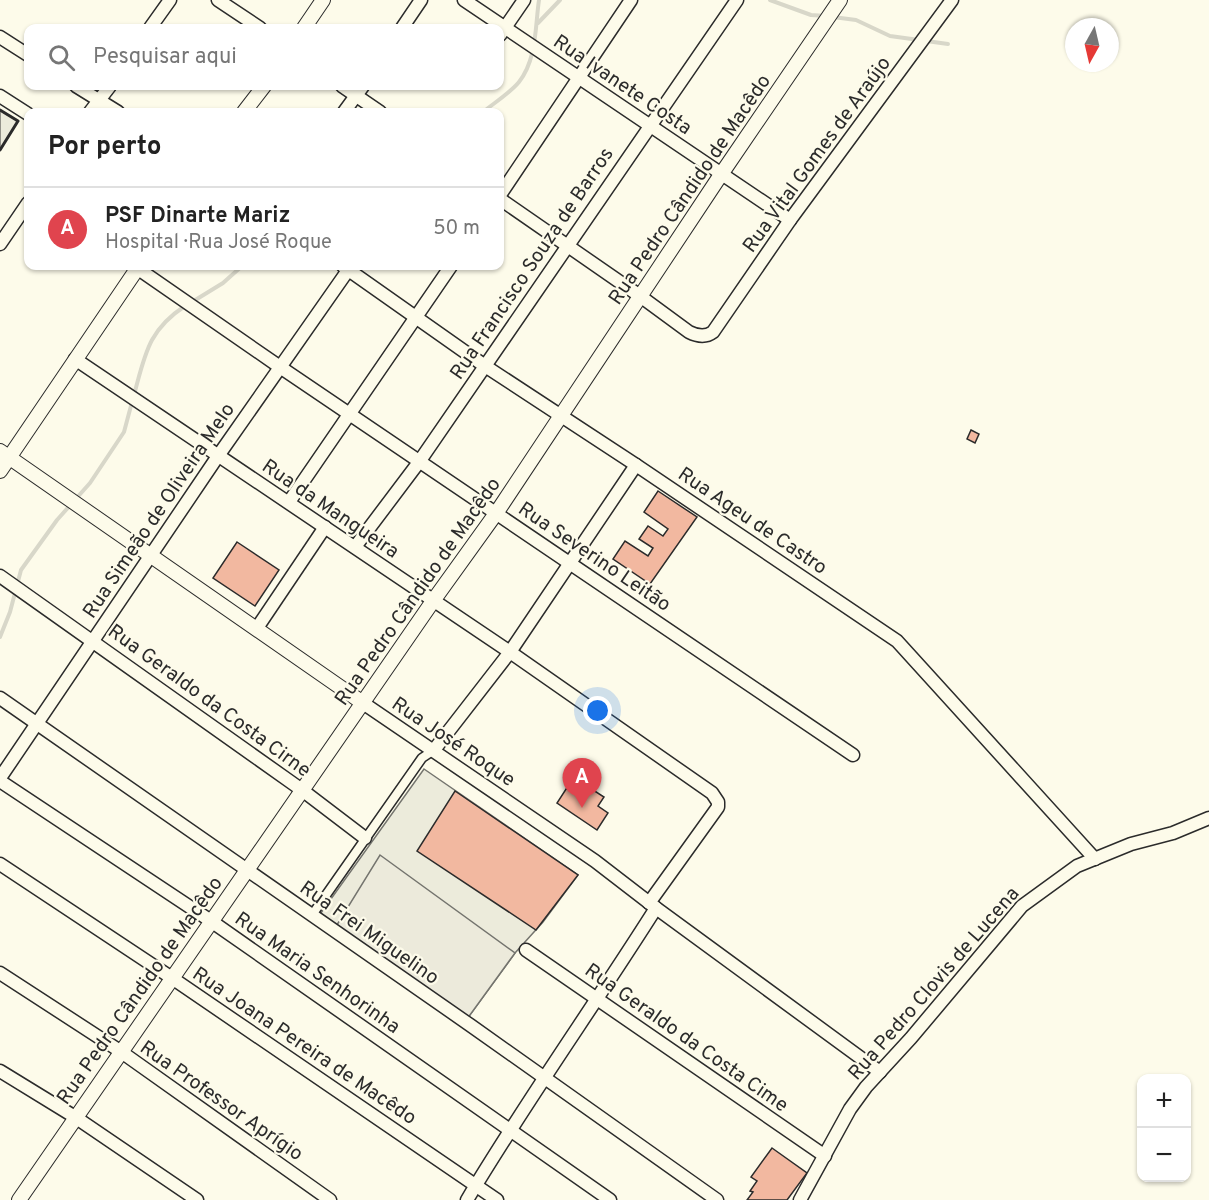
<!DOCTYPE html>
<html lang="pt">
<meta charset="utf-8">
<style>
body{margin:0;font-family:Overpass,sans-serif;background:#f2f2f2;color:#222}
.controls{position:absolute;right:18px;bottom:18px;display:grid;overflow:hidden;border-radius:12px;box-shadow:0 2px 4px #0004}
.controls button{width:54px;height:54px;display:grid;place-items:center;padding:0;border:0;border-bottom:2px solid #e0e0e0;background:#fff;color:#222;font:30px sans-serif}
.compass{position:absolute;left:1065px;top:18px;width:54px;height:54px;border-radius:50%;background:#fff;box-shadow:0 2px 4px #0004;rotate:188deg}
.you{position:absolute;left:598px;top:711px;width:21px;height:21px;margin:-15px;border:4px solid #fff;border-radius:50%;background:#1a73e8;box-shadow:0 0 0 9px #1a73e833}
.badge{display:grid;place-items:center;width:39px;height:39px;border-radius:50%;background:#c62828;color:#fff;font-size:20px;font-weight:700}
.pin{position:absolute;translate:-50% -50px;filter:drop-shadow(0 2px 3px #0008)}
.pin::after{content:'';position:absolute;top:32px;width:21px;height:18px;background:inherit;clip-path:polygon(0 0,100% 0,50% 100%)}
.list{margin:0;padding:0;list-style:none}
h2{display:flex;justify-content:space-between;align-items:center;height:78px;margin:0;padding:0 24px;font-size:26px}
h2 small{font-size:20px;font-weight:400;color:#767676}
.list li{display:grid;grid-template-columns:39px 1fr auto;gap:18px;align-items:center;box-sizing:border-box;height:84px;padding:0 24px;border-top:2px solid #e0e0e0}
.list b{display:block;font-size:22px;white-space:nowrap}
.list p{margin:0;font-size:20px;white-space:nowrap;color:#767676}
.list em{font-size:20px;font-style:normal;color:#767676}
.icon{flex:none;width:33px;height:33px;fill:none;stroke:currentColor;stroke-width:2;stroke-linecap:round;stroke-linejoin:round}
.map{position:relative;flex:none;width:1209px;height:1200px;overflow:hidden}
.search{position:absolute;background:#fff;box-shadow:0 2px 4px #0004;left:24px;top:24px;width:480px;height:66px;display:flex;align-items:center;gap:15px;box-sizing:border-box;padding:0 21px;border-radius:12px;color:#767676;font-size:22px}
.panel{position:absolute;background:#fff;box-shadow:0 2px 4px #0004;left:24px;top:108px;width:480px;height:162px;border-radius:12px}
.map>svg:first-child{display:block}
.green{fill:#ecebdb;stroke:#74746e;stroke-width:1.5}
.parking{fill:#eceadb;stroke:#74746e;stroke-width:1.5}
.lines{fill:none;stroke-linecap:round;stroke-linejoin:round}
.stream{stroke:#d8d7c9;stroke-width:4}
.building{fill:#f2b8a0;stroke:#2b2b2b;stroke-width:1.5}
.pedestrian-casing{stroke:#2b2b2b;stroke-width:11}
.minor-casing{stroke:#2b2b2b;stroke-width:15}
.tertiary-casing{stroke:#2b2b2b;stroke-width:16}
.pedestrian{stroke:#fdfbea;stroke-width:8}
.minor{stroke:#fdfbea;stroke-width:12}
.tertiary{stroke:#fdfbea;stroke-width:14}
.wall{stroke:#2b2b2b;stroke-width:3}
.labels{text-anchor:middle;stroke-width:4.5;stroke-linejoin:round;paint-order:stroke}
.street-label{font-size:20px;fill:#2b2b2b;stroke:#fdfbea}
</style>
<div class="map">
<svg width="1209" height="1200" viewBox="0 0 1209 1200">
<rect width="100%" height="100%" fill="#fdfbea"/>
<g class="green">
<path d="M0,110L18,121L0,150Z"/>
<path d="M424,769L578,875L543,922L515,953L467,1019L318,917Z"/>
</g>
<path class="parking" d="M380,855L515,953L467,1019L335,928Z"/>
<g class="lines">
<g class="stream">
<path d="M770,0L811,15L826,16"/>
<path d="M833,17L856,20L890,36L948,44"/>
<path d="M538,23L560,0"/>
<path d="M483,112C494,103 510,93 519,82C537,59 535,27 539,0"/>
<path d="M192,302L223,283L242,266"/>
<path d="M134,395C145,355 148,330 185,306"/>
<path d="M0,637L10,612L21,570L57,520L90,483L124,432L132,402"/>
</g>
</g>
<g class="building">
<path d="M971,430L979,434L975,443L967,439Z"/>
<path d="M658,491L697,517L650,584L613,559L625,541L648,556L653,548L639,539L648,526L663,536L668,529L644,512Z"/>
<path d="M237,542L279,570L255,606L213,578Z"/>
<path d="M568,786L581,795L587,786L604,797L598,806L608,813L597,830L557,803Z"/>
<path d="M455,791L578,875L536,930L417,851Z"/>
<path d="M772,1148L807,1173L787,1200H747L753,1192L750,1191L757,1181L751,1177Z"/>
</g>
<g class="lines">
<g class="pedestrian-casing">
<path id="pedestrian" d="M312,915L422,758L434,750"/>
</g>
<g class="minor-casing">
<g id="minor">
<path d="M218,0L260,28"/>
<path d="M464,0L790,220"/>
<path d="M150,28L170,0"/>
<path d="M402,28L421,0"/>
<path d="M500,35L524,0"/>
<path d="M0,37L28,55"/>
<path d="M76,86L118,112"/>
<path d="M342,86L380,112"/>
<path d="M0,96L28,114"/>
<path d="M90,112L110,86"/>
<path d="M344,112L363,86"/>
<path d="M500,195L631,0"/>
<path d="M500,199L640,296L689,332C697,336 705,338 713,332L790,220L952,0"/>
<path d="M0,244L28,203"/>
<path d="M343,266L485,366L636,465L897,641L1095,859"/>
<path d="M137,268L280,367L853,755"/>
<path d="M75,359L510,652L712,793L718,802V807L649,903"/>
<path d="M289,502L451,266"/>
<path d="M355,547L419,462L737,0"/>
<path d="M0,576L302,790L365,838"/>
<path d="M257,628L325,527"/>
<path d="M0,698L470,1025L717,1200"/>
<path d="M363,703L595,861L656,908L880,1072"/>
<path d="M434,750L510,652L636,465"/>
<path d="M0,778L218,456L351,266"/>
<path d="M0,781L211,921L610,1200"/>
<path d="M0,864L172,978L497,1200"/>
<path d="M526,950L825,1156"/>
<path d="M0,973L120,1051L330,1200"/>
<path d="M0,1071L75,1117L197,1200"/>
<path d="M467,1200C526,1101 594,1006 656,908"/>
<path d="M800,1200L850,1109L866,1087L911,1038L1022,906L1077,866L1131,844L1173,833L1209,818"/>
</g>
</g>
<g class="tertiary-casing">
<g id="tertiary">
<path d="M304,28L323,0"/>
<path d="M244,112L264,86"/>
<path d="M0,451L363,703"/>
<path d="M0,471L139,266"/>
<path d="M19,1200L433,601L497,512L722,173L840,0"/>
</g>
</g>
<use href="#pedestrian" class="pedestrian"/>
<use href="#minor" class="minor"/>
<use href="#tertiary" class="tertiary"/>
<path class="wall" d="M0,110L18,121L0,150"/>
</g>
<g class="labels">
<g class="street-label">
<text transform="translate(623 84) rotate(34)" y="7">Rua Ivanete Costa</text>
<text transform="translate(816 154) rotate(-54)" y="7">Rua Vital Gomes de Araújo</text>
<text transform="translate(689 189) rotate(-56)" y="7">Rua Pedro Cândido de Macêdo</text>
<text transform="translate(531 263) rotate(-56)" y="7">Rua Francisco Souza de Barros</text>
<text transform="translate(331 508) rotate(34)" y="7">Rua da Mangueira</text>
<text transform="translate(158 510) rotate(-56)" y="7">Rua Simeão de Oliveira Melo</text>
<text transform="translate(753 520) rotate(34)" y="7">Rua Ageu de Castro</text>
<text transform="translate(595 556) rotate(34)" y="7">Rua Severino Leitão</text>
<text transform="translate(417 591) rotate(-55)" y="7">Rua Pedro Cândido de Macêdo</text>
<text transform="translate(210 700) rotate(36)" y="7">Rua Geraldo da Costa Cirne</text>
<text transform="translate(454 741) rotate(34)" y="7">Rua José Roque</text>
<text transform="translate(370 932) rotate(35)" y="7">Rua Frei Miguelino</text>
<text transform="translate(318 972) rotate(35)" y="7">Rua Maria Senhorinha</text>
<text transform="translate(933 983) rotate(-49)" y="7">Rua Pedro Clovis de Lucena</text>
<text transform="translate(139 990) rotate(-55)" y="7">Rua Pedro Cândido de Macêdo</text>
<text transform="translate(687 1037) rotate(35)" y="7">Rua Geraldo da Costa Cime</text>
<text transform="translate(305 1045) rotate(34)" y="7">Rua Joana Pereira de Macêdo</text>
<text transform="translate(222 1100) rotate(35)" y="7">Rua Professor Aprígio</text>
</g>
</g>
</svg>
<div class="controls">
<button>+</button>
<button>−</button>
</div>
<svg class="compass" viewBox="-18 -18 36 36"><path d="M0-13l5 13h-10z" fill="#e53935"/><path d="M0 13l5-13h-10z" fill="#767676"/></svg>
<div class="you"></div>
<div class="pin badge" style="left:582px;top:808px;background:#e0444e">A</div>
<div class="search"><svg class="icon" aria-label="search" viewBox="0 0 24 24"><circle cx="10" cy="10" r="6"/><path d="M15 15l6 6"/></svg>Pesquisar aqui</div>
<section class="panel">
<h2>Por perto<small></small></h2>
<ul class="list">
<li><span class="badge" style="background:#e0444e">A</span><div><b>PSF Dinarte Mariz</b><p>Hospital · Rua José Roque</p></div><em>50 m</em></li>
</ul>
</section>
</div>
